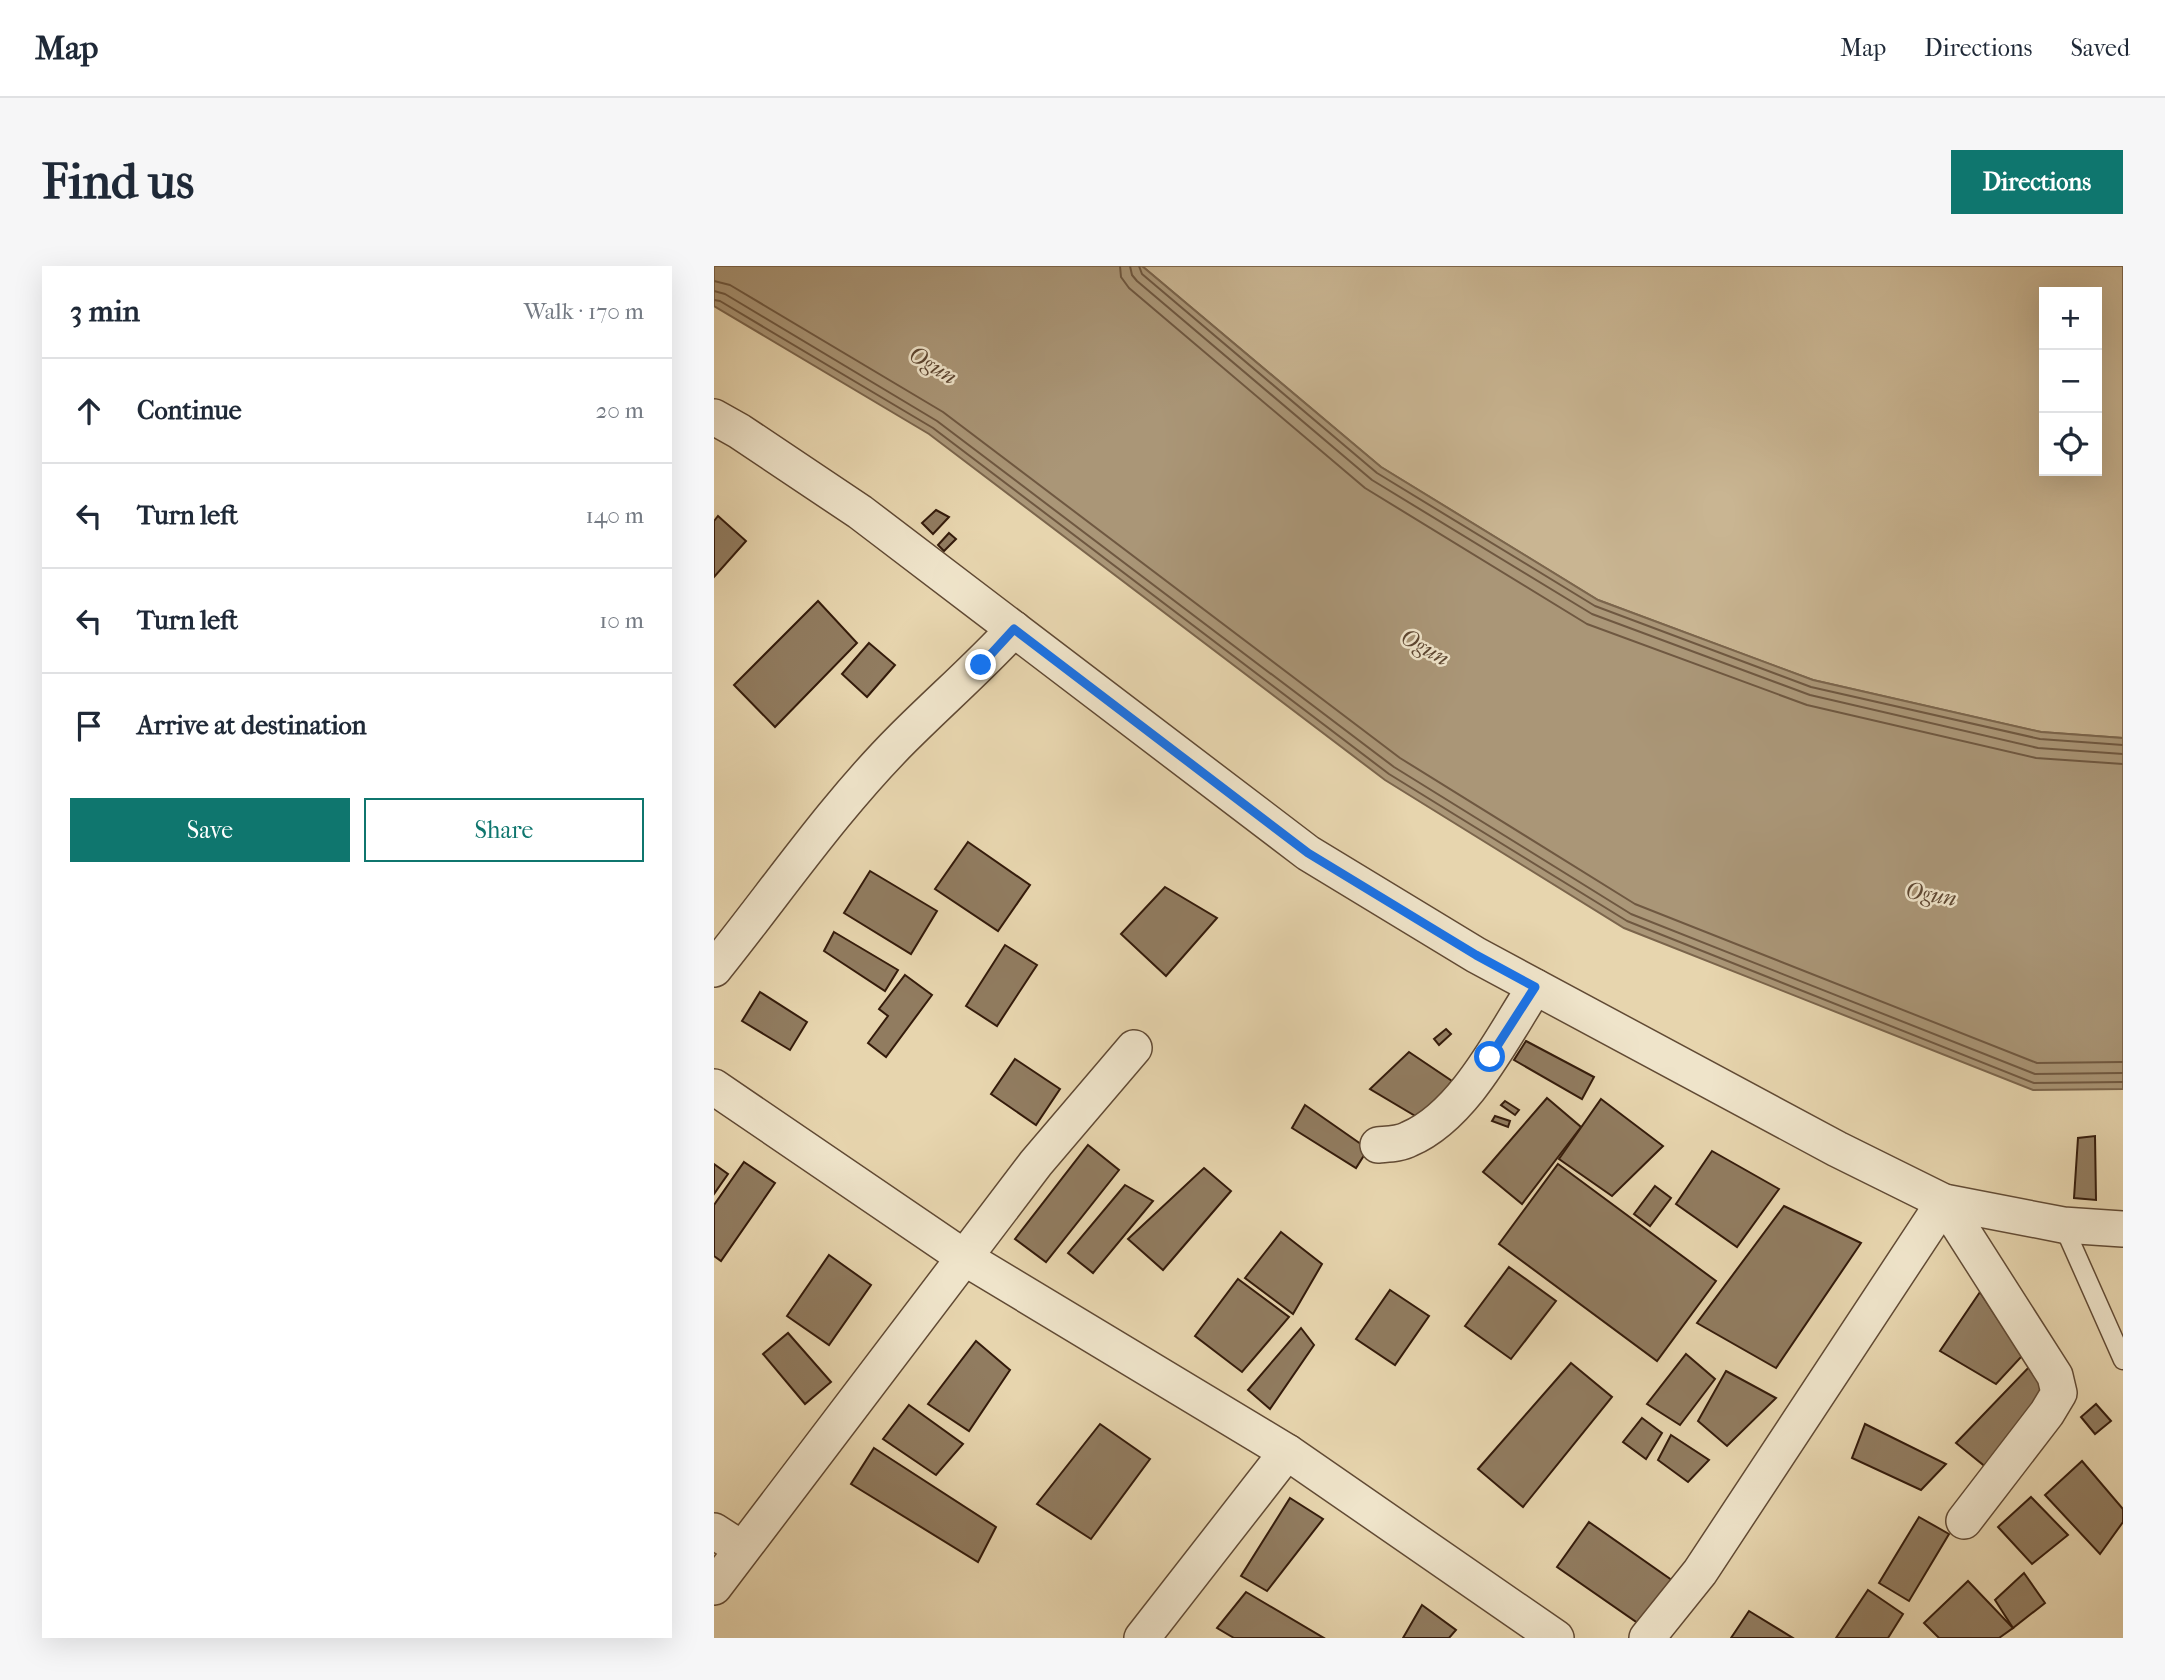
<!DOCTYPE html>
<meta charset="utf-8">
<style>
body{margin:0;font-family:"IM FELL French Canon",serif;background:#f6f6f7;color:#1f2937}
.controls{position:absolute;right:21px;top:21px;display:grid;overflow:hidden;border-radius:0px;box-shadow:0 7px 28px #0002}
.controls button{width:63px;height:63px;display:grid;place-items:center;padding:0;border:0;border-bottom:2px solid #e0e1e3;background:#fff;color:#1f2937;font:35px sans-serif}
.stop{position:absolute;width:21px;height:21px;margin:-16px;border:5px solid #1a73e8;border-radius:50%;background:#fff}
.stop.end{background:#1a73e8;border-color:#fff;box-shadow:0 2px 7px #0008}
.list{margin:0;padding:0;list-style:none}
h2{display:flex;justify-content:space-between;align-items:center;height:91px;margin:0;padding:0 28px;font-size:30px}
h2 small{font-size:23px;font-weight:400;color:#747a83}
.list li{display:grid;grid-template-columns:46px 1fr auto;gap:21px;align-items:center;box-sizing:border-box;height:105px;padding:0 28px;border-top:2px solid #e0e1e3}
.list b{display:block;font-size:26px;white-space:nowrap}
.list em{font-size:23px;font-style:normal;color:#747a83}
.actions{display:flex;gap:14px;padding:21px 28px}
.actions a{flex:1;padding:16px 0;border:2px solid #0f766e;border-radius:0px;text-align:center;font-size:24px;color:#0f766e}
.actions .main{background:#0f766e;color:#fff}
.icon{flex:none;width:38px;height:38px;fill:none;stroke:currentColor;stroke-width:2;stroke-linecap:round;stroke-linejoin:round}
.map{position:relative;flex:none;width:1409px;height:1372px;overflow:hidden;border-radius:0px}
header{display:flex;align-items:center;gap:42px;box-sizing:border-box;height:98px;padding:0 35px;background:#fff;border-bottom:2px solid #e0e1e3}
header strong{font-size:33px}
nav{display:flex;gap:38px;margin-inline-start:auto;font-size:24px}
.intro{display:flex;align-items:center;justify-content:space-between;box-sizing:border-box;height:168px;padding:0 42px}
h1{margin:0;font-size:49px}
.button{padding:18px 32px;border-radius:0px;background:#0f766e;color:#fff;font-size:24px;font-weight:700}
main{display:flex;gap:42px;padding:0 42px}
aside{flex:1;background:#fff;border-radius:0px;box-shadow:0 7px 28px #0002}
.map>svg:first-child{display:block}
.green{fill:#c9b592;stroke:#7e684e;stroke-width:2;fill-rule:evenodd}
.water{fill:#aa9677;stroke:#7b654c;stroke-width:2}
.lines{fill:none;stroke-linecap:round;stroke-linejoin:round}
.shore{stroke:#6f5841;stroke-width:2}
.building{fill:#917c60;stroke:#341b0b;stroke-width:2}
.service-casing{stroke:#614a34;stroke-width:21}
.minor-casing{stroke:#614a34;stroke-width:38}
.service{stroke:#efe4ca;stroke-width:18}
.minor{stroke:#efe4ca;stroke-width:35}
.route{stroke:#1a73e8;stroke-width:9}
.labels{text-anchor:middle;stroke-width:5;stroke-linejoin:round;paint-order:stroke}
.water-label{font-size:23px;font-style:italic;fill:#5d4631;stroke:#efe4ca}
</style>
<header>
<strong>Map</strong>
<nav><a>Map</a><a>Directions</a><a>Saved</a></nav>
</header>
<div class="intro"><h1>Find us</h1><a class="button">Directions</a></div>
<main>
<aside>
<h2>3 min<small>Walk · 170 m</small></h2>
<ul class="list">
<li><svg class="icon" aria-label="ahead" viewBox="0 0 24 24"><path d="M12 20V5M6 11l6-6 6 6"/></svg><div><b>Continue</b></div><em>20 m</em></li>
<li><svg class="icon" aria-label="left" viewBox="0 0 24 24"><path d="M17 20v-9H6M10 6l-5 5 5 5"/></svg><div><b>Turn left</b></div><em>140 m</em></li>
<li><svg class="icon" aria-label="left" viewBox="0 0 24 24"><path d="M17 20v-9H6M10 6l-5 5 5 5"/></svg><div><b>Turn left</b></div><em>10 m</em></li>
<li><svg class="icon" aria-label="arrive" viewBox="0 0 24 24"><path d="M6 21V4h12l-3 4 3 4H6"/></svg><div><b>Arrive at destination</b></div></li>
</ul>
<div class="actions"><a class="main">Save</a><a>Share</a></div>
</aside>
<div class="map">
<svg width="1409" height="1372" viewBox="0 0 1409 1372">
<rect width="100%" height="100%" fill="#e7d5ae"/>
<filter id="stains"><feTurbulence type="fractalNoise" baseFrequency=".00286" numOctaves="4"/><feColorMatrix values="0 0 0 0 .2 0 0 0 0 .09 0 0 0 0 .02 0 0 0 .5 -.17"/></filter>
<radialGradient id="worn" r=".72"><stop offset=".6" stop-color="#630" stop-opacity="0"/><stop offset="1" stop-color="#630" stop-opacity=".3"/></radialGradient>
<path class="green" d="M428,0H1409V472L1327,466L1099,414L884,334L667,201ZM1330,26H1383V205H1330Z"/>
<path class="water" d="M0,0H428L667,201L884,334L1099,414L1327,466L1409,472V823L1319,824L910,662L671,514L215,168L0,40Z"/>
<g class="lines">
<g class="shore">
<path d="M406,0L407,11L415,22L651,222L873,358L1093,439L1322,492L1409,498"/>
<path d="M416,0L418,9L423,15L658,214L878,348L1096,429L1324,482L1409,488"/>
<path d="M425,0L428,8L663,207L881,340L1097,421L1326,473L1409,479"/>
<path d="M0,15L16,19L229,146L686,492L921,638L1323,797L1409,796"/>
<path d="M0,25L11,28L223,155L680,501L917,648L1321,808L1409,807"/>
<path d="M0,34L6,35L219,162L675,508L913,655L1320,817L1409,816"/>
</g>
</g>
<g class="building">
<path d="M222,244L235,251L219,268L208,257Z"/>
<path d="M4,250L32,275L0,311V255Z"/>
<path d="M235,267L242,273L230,285L224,279Z"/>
<path d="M104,335L143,377L61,461L20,419Z"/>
<path d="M155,377L181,399L153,431L128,408Z"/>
<path d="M254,576L316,619L284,665L221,623Z"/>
<path d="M156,605L223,645L197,688L130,647Z"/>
<path d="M451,621L503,652L452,710L407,668Z"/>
<path d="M120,666L184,704L171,725L110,685Z"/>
<path d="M291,679L323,699L283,760L252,740Z"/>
<path d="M191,709L218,729L172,791L154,777L174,750L165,743Z"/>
<path d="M46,726L93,756L76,784L28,755Z"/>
<path d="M732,763L737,768L725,779L720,773Z"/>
<path d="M812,775L880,811L868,833L800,794Z"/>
<path d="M695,786L738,815L708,854L656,823Z"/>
<path d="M301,793L346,823L322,859L277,828Z"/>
<path d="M833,832L867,861L808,938L769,906Z"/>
<path d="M887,833L949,880L898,930L845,893Z"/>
<path d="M791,835L805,844L801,849L787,839Z"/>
<path d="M591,839L654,883L642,902L578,862Z"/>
<path d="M781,850L796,855L794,861L778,855Z"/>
<path d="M1381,870L1382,934L1360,932L1364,872Z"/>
<path d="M374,879L405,904L332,996L301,973Z"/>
<path d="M998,885L1065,923L1023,981L962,938Z"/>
<path d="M30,896L61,917L7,995L0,990V939Z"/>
<path d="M0,898L14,908L0,928Z"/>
<path d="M844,898L1002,1015L943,1095L785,978Z"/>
<path d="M490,902L517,925L449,1004L414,973Z"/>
<path d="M411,919L439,935L379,1007L354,987Z"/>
<path d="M941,920L957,932L936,960L920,948Z"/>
<path d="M1070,940L1147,977L1062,1102L983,1057Z"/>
<path d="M567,966L608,998L579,1048L531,1012Z"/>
<path d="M115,989L157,1019L115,1079L73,1050Z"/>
<path d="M795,1001L842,1035L797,1093L751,1060Z"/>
<path d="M524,1013L575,1051L528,1106L481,1070Z"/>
<path d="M676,1024L715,1050L681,1099L642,1073Z"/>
<path d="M1266,1026L1308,1090L1282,1118L1226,1085Z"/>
<path d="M587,1062L600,1079L556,1143L534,1124Z"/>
<path d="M74,1067L117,1116L91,1138L49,1088Z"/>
<path d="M262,1075L296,1104L255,1165L214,1138Z"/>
<path d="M972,1088L1001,1113L966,1159L933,1138Z"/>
<path d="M857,1097L898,1131L809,1241L764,1203Z"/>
<path d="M1316,1100L1339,1135L1278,1206L1242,1177Z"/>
<path d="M1012,1105L1062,1132L1013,1180L984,1155Z"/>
<path d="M1382,1138L1397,1155L1381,1168L1367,1151Z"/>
<path d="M195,1139L249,1178L222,1209L169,1173Z"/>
<path d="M928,1152L948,1167L932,1193L909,1176Z"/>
<path d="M386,1158L436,1193L377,1273L323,1238Z"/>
<path d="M1151,1158L1232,1198L1207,1224L1138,1192Z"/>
<path d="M957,1169L995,1194L974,1216L944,1194Z"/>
<path d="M160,1182L282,1261L264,1296L137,1218Z"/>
<path d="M1368,1195L1409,1243V1256L1386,1288L1331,1229Z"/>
<path d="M1317,1231L1354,1269L1318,1298L1284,1261Z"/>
<path d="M576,1232L609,1253L553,1325L527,1310Z"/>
<path d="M1205,1251L1235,1268L1195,1335L1165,1317Z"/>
<path d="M875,1256L962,1317L931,1362L843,1301Z"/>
<path d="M1310,1307L1331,1337L1299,1362L1281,1334Z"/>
<path d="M1254,1315L1299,1362L1285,1372H1225L1210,1357Z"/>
<path d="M1154,1324L1189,1348L1174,1372H1122Z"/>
<path d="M532,1326L610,1372H520L503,1362Z"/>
<path d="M708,1339L742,1364L735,1372H689Z"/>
<path d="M1035,1345L1079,1372H1017Z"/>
</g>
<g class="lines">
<g class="service-casing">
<path id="service" d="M1349,959L1409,1094"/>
</g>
<g class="minor-casing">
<g id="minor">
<path d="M0,151L25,165L146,246L594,587L762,689L1123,883L1230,936L1349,959L1409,963"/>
<path d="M0,703C62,626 119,542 189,472C226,435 265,401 300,363"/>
<path d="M0,821L251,992L573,1186L842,1372"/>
<path d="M664,879C674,878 686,878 695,873C751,849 789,770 821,721"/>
<path d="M0,1265L28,1283"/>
<path d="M0,1321L322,897L420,782"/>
<path d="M428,1372L573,1186"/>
<path d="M933,1372L986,1306L1230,936L1341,1110L1345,1127L1333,1147L1250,1255"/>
</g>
</g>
<use href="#service" class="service"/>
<use href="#minor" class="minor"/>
</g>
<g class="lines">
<path class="route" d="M267,399L300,363L594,587L762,689L821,721L776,791"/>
</g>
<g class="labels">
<g class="water-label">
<text transform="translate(219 99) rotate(31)" y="8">Ogun</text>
<text transform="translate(711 381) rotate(29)" y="8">Ogun</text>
<text transform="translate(1217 628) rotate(9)" y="8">Ogun</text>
</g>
</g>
<rect width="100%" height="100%" filter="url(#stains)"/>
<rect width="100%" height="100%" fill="url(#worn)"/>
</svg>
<div class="controls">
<button>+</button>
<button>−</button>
<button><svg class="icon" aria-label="locate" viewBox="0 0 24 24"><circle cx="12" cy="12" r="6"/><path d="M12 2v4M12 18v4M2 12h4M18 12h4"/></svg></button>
</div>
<div class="stop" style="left:776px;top:791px"></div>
<div class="stop end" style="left:267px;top:399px"></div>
</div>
</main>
